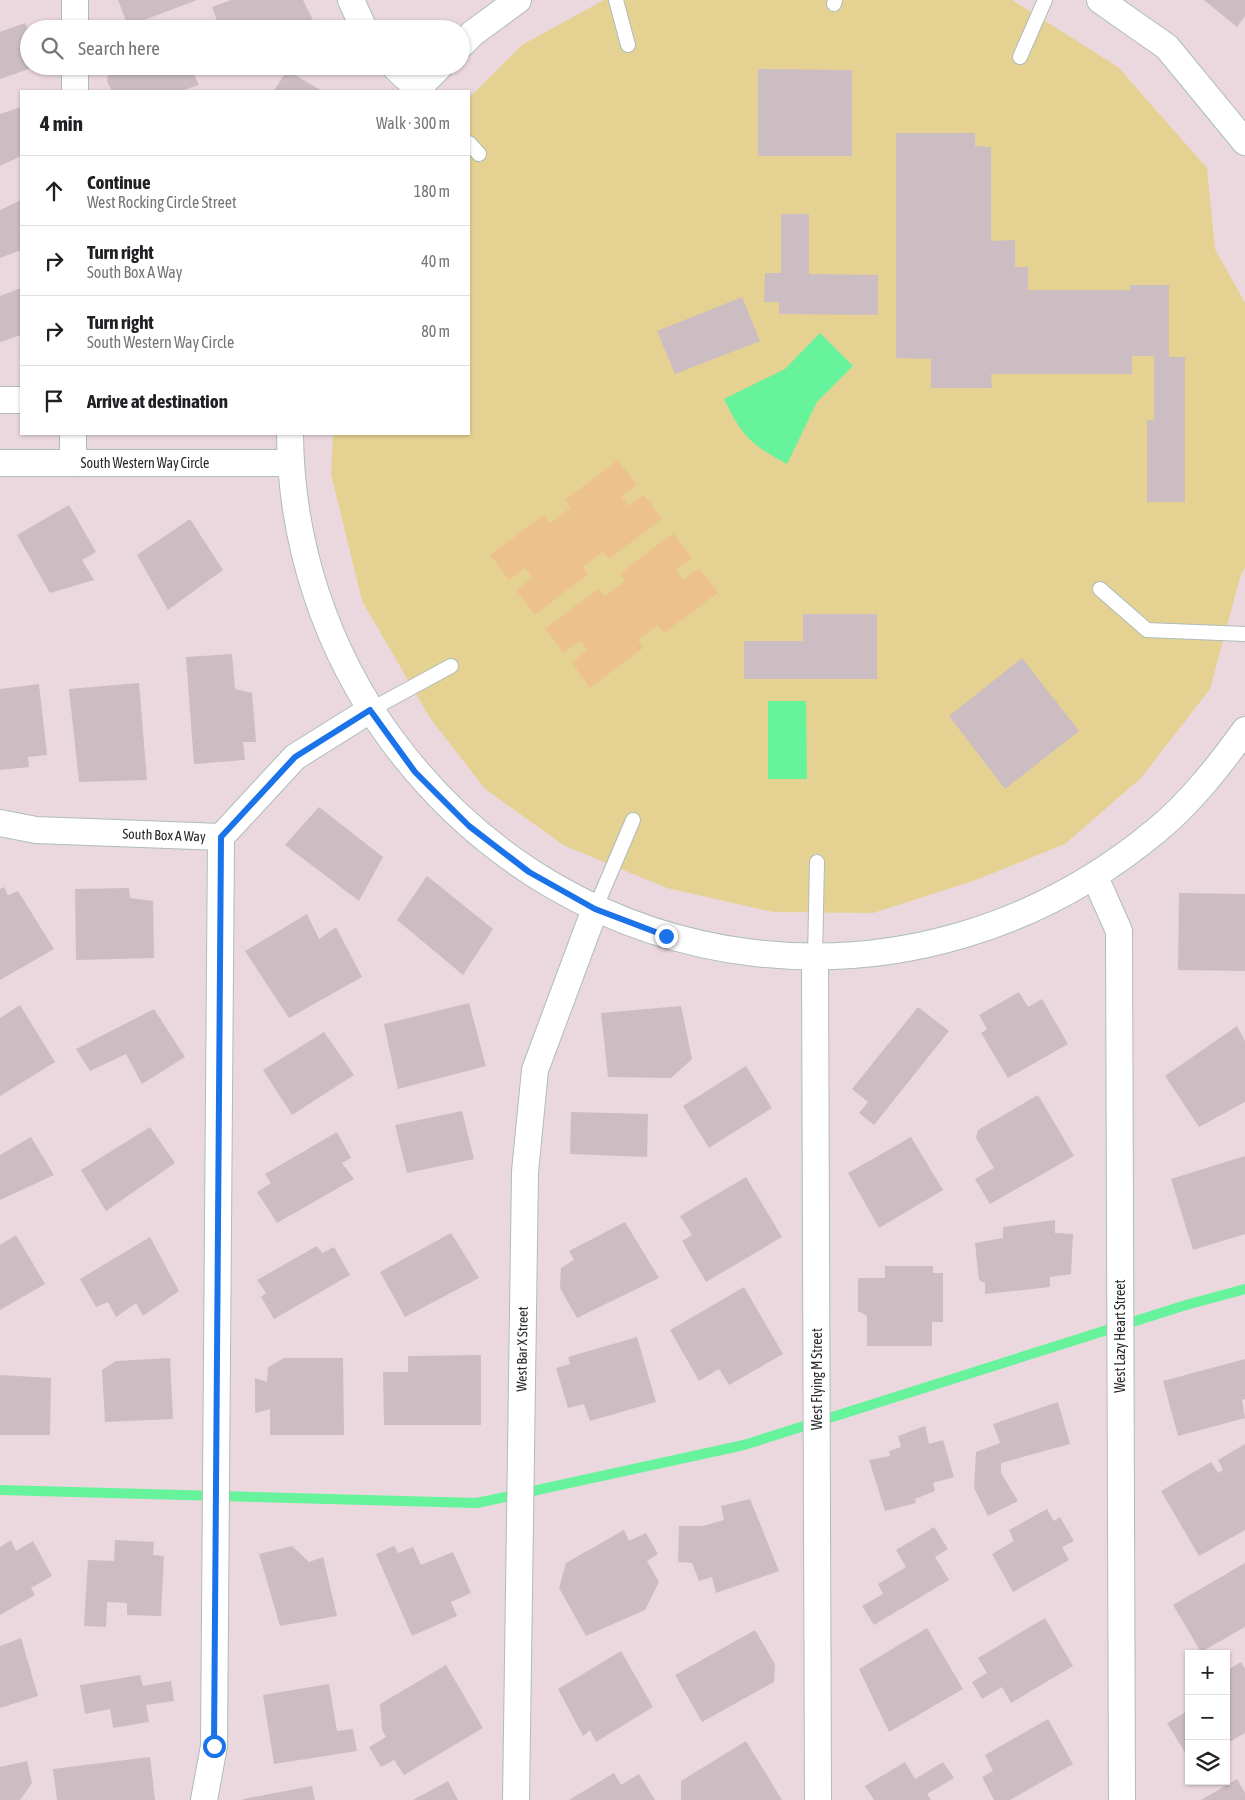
<!DOCTYPE html>
<meta charset="utf-8">
<style>
body{margin:0;font-family:"Asap Condensed",sans-serif;background:#f2f2f2;color:#202124}
.controls{position:absolute;right:15px;bottom:15px;display:grid;overflow:hidden;border-radius:0px;box-shadow:0 1px 4px #0004}
.controls button{width:45px;height:45px;display:grid;place-items:center;padding:0;border:0;border-bottom:1px solid #e0e0e0;background:#fff;color:#202124;font:25px sans-serif}
.stop{position:absolute;width:15px;height:15px;margin:-11px;border:4px solid #1a73e8;border-radius:50%;background:#fff}
.stop.end{background:#1a73e8;border-color:#fff;box-shadow:0 1px 5px #0008}
.list{margin:0;padding:0;list-style:none}
h2{display:flex;justify-content:space-between;align-items:center;height:65px;margin:0;padding:0 20px;font-size:21px}
h2 small{font-size:16px;font-weight:400;color:#757577}
.list li{display:grid;grid-template-columns:32px 1fr auto;gap:15px;align-items:center;box-sizing:border-box;height:70px;padding:0 20px;border-top:1px solid #e0e0e0}
.list b{display:block;font-size:19px;white-space:nowrap}
.list p{margin:0;font-size:16px;white-space:nowrap;color:#757577}
.list em{font-size:16px;font-style:normal;color:#757577}
.icon{flex:none;width:28px;height:28px;fill:none;stroke:currentColor;stroke-width:2;stroke-linecap:round;stroke-linejoin:round}
.map{position:relative;flex:none;width:1245px;height:1800px;overflow:hidden}
.search{position:absolute;background:#fff;box-shadow:0 1px 4px #0004;left:20px;top:20px;width:450px;height:55px;display:flex;align-items:center;gap:12px;box-sizing:border-box;padding:0 18px;border-radius:28px;color:#757577;font-size:19px}
.panel{position:absolute;background:#fff;box-shadow:0 1px 4px #0004;left:20px;top:90px;width:450px;height:345px;border-radius:0px}
.map>svg:first-child{display:block}
.green{fill:#e5d292}
.pitch{fill:#edc18d}
.water{fill:#66f39c}
.lines{fill:none;stroke-linecap:round;stroke-linejoin:round}
.stream{stroke:#66f39c;stroke-width:10}
.building{fill:#ccbdc2}
.lane-casing{stroke:#adbdbb;stroke-width:16}
.street-casing{stroke:#adbdbb;stroke-width:28}
.lane{stroke:#fff;stroke-width:14}
.street{stroke:#fff;stroke-width:26}
.route{stroke:#1a73e8;stroke-width:6}
.labels{text-anchor:middle;stroke-width:5;stroke-linejoin:round;paint-order:stroke}
.street-label{font-size:14px;fill:#282828;stroke:#fff}
</style>
<div class="map">
<svg width="1245" height="1800" viewBox="0 0 1245 1800">
<rect width="100%" height="100%" fill="#ebd8de"/>
<path class="green" d="M604,0H1012L1118,67L1207,168L1215,249L1245,303V568L1241,574L1210,689L1141,778L1065,844L976,880L873,913L773,912L667,888L565,846L485,789L430,718L362,601L331,474L333,434H469V98L522,45Z"/>
<g class="pitch">
<path d="M618,460L637,485L621,496L628,506L644,495L662,519L609,559L603,552L583,567L588,574L535,615L516,590L532,577L525,568L509,580L490,555L544,515L550,523L570,508L565,500Z"/>
<path d="M673,533L692,558L676,570L683,580L699,568L718,593L664,633L658,625L638,640L643,648L590,688L572,663L587,650L580,641L564,653L545,629L599,588L605,596L625,581L620,574Z"/>
</g>
<g class="water">
<path d="M820,333L853,366L817,402L787,464C751,445 742,436 724,399L785,369Z"/>
<path d="M768,701H806L807,779H768Z"/>
</g>
<g class="lines">
<path class="stream" d="M0,1490L477,1503L744,1445L1186,1305L1245,1289"/>
</g>
<g class="building">
<path d="M118,0H197L128,26Z"/>
<path d="M231,0H303L315,24L303,29H220L212,7Z"/>
<path d="M1204,0H1245V16L1237,27Z"/>
<path d="M25,23L29,31V66L35,67L0,79V32Z"/>
<path d="M109,66H190L199,85L180,91H112L107,81Z"/>
<path d="M758,69L852,70V156H758Z"/>
<path d="M287,70L322,91H274Z"/>
<path d="M21,107V156L0,166V114Z"/>
<path d="M896,133H975V146L991,147V241L1015,240V267H1028V290H1130V285H1169V357H1185V502H1147V420H1154V356H1132V374H991L992,388H931V359L896,358Z"/>
<path d="M21,200V250L0,258V210Z"/>
<path d="M781,214H809V274L878,275V315L779,314V302H764L765,273H781Z"/>
<path d="M21,288V335L0,342V296Z"/>
<path d="M742,297L760,341L675,374L657,331Z"/>
<path d="M69,505L96,552L82,560L94,580L50,593L17,535Z"/>
<path d="M190,519L223,570L168,610L137,555Z"/>
<path d="M803,614H877V679H744V641H803Z"/>
<path d="M232,654L235,689L252,693L256,742H243L245,760L194,764L186,657Z"/>
<path d="M1022,658L1079,731L1005,789L949,716Z"/>
<path d="M139,683L147,780L79,782L69,689Z"/>
<path d="M39,684L47,755L28,757L29,767L0,770V689Z"/>
<path d="M319,807L383,857L359,901L285,845Z"/>
<path d="M427,876L493,929L463,975L397,920Z"/>
<path d="M4,887L8,895L18,891L54,949L0,980V889Z"/>
<path d="M129,888L130,898L153,901L154,958L76,960L75,889Z"/>
<path d="M1179,893L1245,894V971L1178,970Z"/>
<path d="M307,914L319,939L336,927L362,977L289,1018L245,951Z"/>
<path d="M1019,992L1028,1007L1042,999L1068,1044L1008,1078L981,1033L987,1029L979,1015Z"/>
<path d="M469,1003L486,1066L398,1089L384,1024Z"/>
<path d="M20,1005L55,1062L0,1096V1018Z"/>
<path d="M681,1006L692,1059L671,1078L608,1077L601,1013Z"/>
<path d="M918,1007L949,1031L874,1125L859,1113L868,1102L852,1089Z"/>
<path d="M154,1009L185,1057L142,1084L126,1054L90,1071L76,1049Z"/>
<path d="M1237,1026L1245,1041V1102L1199,1127L1165,1076Z"/>
<path d="M324,1032L354,1075L292,1115L263,1070Z"/>
<path d="M746,1066L772,1108L709,1148L683,1106Z"/>
<path d="M1038,1095L1074,1156L990,1204L975,1179L994,1168L976,1138L978,1130Z"/>
<path d="M462,1111L474,1159L407,1173L395,1125Z"/>
<path d="M571,1112L648,1114L647,1157L570,1154Z"/>
<path d="M150,1127L175,1163L106,1211L81,1170Z"/>
<path d="M337,1132L351,1158L342,1163L354,1179L277,1223L257,1192L271,1183L265,1174Z"/>
<path d="M31,1137L54,1175L0,1200V1155Z"/>
<path d="M911,1137L943,1190L879,1228L848,1173Z"/>
<path d="M1245,1156V1234L1193,1250L1171,1179Z"/>
<path d="M746,1177L782,1237L706,1282L682,1241L692,1235L680,1216Z"/>
<path d="M1055,1220V1233L1073,1234L1071,1274L1050,1277V1287L985,1294V1283L979,1280L975,1243L1003,1238V1227Z"/>
<path d="M625,1222L659,1278L577,1318L560,1288L561,1268L574,1260L569,1251Z"/>
<path d="M451,1233L479,1278L405,1317L380,1272Z"/>
<path d="M16,1235L45,1284L0,1310V1245Z"/>
<path d="M150,1237L179,1291L143,1316L136,1303L116,1317L108,1302L96,1307L80,1279Z"/>
<path d="M317,1246L322,1253L334,1247L350,1275L274,1319L261,1297L266,1293L257,1280Z"/>
<path d="M885,1266H933V1273H943V1322H932V1346H867V1316L858,1311V1278H885Z"/>
<path d="M744,1287L783,1354L729,1385L719,1369L699,1381L670,1330Z"/>
<path d="M637,1337L656,1402L590,1421L584,1404L568,1408L556,1368L570,1364L568,1357Z"/>
<path d="M481,1355V1425H384L383,1372H408V1356Z"/>
<path d="M170,1358L173,1419L105,1422L102,1370L116,1361Z"/>
<path d="M284,1358H343L344,1435H270V1409L255,1413V1378L267,1382L268,1367Z"/>
<path d="M1245,1359V1399L1242,1400L1245,1418L1178,1436L1163,1381Z"/>
<path d="M0,1375L51,1378L50,1435H0Z"/>
<path d="M1058,1402L1070,1444L1001,1463V1473L1018,1501L988,1516L974,1488L976,1452L1000,1443L993,1424Z"/>
<path d="M925,1426L929,1444L943,1440L954,1477L933,1483L935,1491L915,1499L916,1503L885,1511L869,1460L890,1456L889,1451L901,1447L898,1436Z"/>
<path d="M1245,1444V1530L1199,1556L1161,1491L1211,1462L1218,1473L1223,1470L1218,1460Z"/>
<path d="M750,1499L779,1571L716,1593L712,1577L699,1581L692,1563L678,1562L679,1526H703L724,1520L721,1506Z"/>
<path d="M1047,1509L1054,1521L1060,1517L1074,1541L1062,1547L1069,1560L1013,1592L992,1554L1014,1541L1009,1530Z"/>
<path d="M934,1527L948,1549L935,1557L949,1580L874,1625L862,1606L883,1594L878,1584L906,1567L896,1550Z"/>
<path d="M624,1530L629,1541L646,1533L658,1554L647,1561L659,1582L645,1610L586,1636L559,1588L566,1563Z"/>
<path d="M11,1540L16,1551L33,1541L52,1576L31,1588L35,1595L0,1615V1547Z"/>
<path d="M115,1540L154,1542L153,1555L164,1556L161,1616L127,1615V1603L107,1602L106,1627L84,1626L88,1560L114,1561Z"/>
<path d="M292,1546L309,1562L323,1557L337,1616L280,1626L259,1554Z"/>
<path d="M394,1546L398,1553L413,1547L421,1565L453,1552L471,1593L451,1602L457,1616L412,1636L376,1554Z"/>
<path d="M1245,1563V1627L1201,1652L1173,1605Z"/>
<path d="M1045,1618L1073,1666L1011,1703L1002,1687L982,1699L972,1682L987,1673L978,1658Z"/>
<path d="M927,1628L963,1689L889,1732L859,1669Z"/>
<path d="M755,1630L775,1664L774,1682L702,1722L675,1675Z"/>
<path d="M21,1638L38,1696L0,1708V1646Z"/>
<path d="M621,1651L653,1707L596,1742L590,1730L583,1736L558,1689Z"/>
<path d="M1241,1662L1245,1669V1733L1226,1744V1671Z"/>
<path d="M446,1665L483,1728L404,1775L394,1760L381,1767L369,1747L386,1737L382,1730L380,1704Z"/>
<path d="M140,1675L143,1686L171,1681L174,1701L146,1705L149,1722L113,1728L110,1709L85,1714L80,1685Z"/>
<path d="M329,1684L337,1731L353,1729L357,1751L274,1764L263,1695Z"/>
<path d="M1189,1710V1759L1167,1723Z"/>
<path d="M1048,1719L1073,1764L1010,1800H994L982,1777L993,1771L985,1755Z"/>
<path d="M746,1741L782,1800H681V1781Z"/>
<path d="M150,1757L155,1800H57L53,1769Z"/>
<path d="M27,1761L32,1783L20,1800H0V1767Z"/>
<path d="M905,1762L915,1779L943,1762L954,1778L927,1794L931,1800H874L865,1786Z"/>
<path d="M614,1773L621,1785L639,1774L655,1800H569Z"/>
<path d="M1237,1779L1245,1793V1800H1201Z"/>
<path d="M448,1781L458,1800H413Z"/>
<path d="M312,1786L315,1800H243V1799Z"/>
</g>
<g class="lines">
<g class="lane-casing">
<g id="lane">
<path d="M616,0L628,45"/>
<path d="M834,4L835,0"/>
<path d="M1020,57L1045,0"/>
<path d="M469,143L479,154"/>
<path d="M1100,589L1147,630L1245,634"/>
<path d="M370,710L451,666"/>
<path d="M595,909L633,820"/>
<path d="M815,958L817,862"/>
</g>
</g>
<g class="street-casing">
<g id="street">
<path d="M351,0L364,29"/>
<path d="M1100,0L1167,47L1245,142"/>
<path d="M75,29V0"/>
<path d="M461,45L473,33L518,0"/>
<path d="M394,66L417,88"/>
<path d="M75,91V66"/>
<path d="M415,91L440,66"/>
<path d="M0,400H21"/>
<path d="M290,434C291,544 326,650 391,739C575,989 919,1029 1157,830C1191,802 1219,766 1245,730"/>
<path d="M0,463H291"/>
<path d="M73,463V434"/>
<path d="M0,823L36,830L221,837L295,757L370,710"/>
<path d="M1095,877L1119,931L1122,1800"/>
<path d="M815,958L818,1800"/>
<path d="M204,1800L214,1746L221,837"/>
<path d="M516,1800L525,1172L535,1070L595,909"/>
</g>
</g>
<use href="#lane" class="lane"/>
<use href="#street" class="street"/>
</g>
<g class="lines">
<path class="route" d="M214,1746L221,837L295,757L370,710L415,772L469,826L529,872L595,909L666,936"/>
</g>
<g class="labels">
<g class="street-label">
<text x="145" y="468">South Western Way Circle</text>
<text transform="translate(164 835) rotate(2)" y="5">South Box A Way</text>
<text transform="translate(1120 1336) rotate(-90)" y="5">West Lazy Heart Street</text>
<text transform="translate(522 1349) rotate(-89)" y="5">West Bar X Street</text>
<text transform="translate(817 1379) rotate(-90)" y="5">West Flying M Street</text>
</g>
</g>
</svg>
<div class="controls">
<button>+</button>
<button>−</button>
<button><svg class="icon" aria-label="layers" viewBox="0 0 24 24"><path d="M12 4l9 5-9 5-9-5zM3 14l9 5 9-5"/></svg></button>
</div>
<div class="stop" style="left:214px;top:1746px"></div>
<div class="stop end" style="left:666px;top:936px"></div>
<div class="search"><svg class="icon" aria-label="search" viewBox="0 0 24 24"><circle cx="10" cy="10" r="6"/><path d="M15 15l6 6"/></svg>Search here</div>
<section class="panel">
<h2>4 min<small>Walk · 300 m</small></h2>
<ul class="list">
<li><svg class="icon" aria-label="ahead" viewBox="0 0 24 24"><path d="M12 20V5M6 11l6-6 6 6"/></svg><div><b>Continue</b><p>West Rocking Circle Street</p></div><em>180 m</em></li>
<li><svg class="icon" aria-label="right" viewBox="0 0 24 24"><path d="M7 20v-9h11M14 6l5 5-5 5"/></svg><div><b>Turn right</b><p>South Box A Way</p></div><em>40 m</em></li>
<li><svg class="icon" aria-label="right" viewBox="0 0 24 24"><path d="M7 20v-9h11M14 6l5 5-5 5"/></svg><div><b>Turn right</b><p>South Western Way Circle</p></div><em>80 m</em></li>
<li><svg class="icon" aria-label="arrive" viewBox="0 0 24 24"><path d="M6 21V4h12l-3 4 3 4H6"/></svg><div><b>Arrive at destination</b></div></li>
</ul>
</section>
</div>
